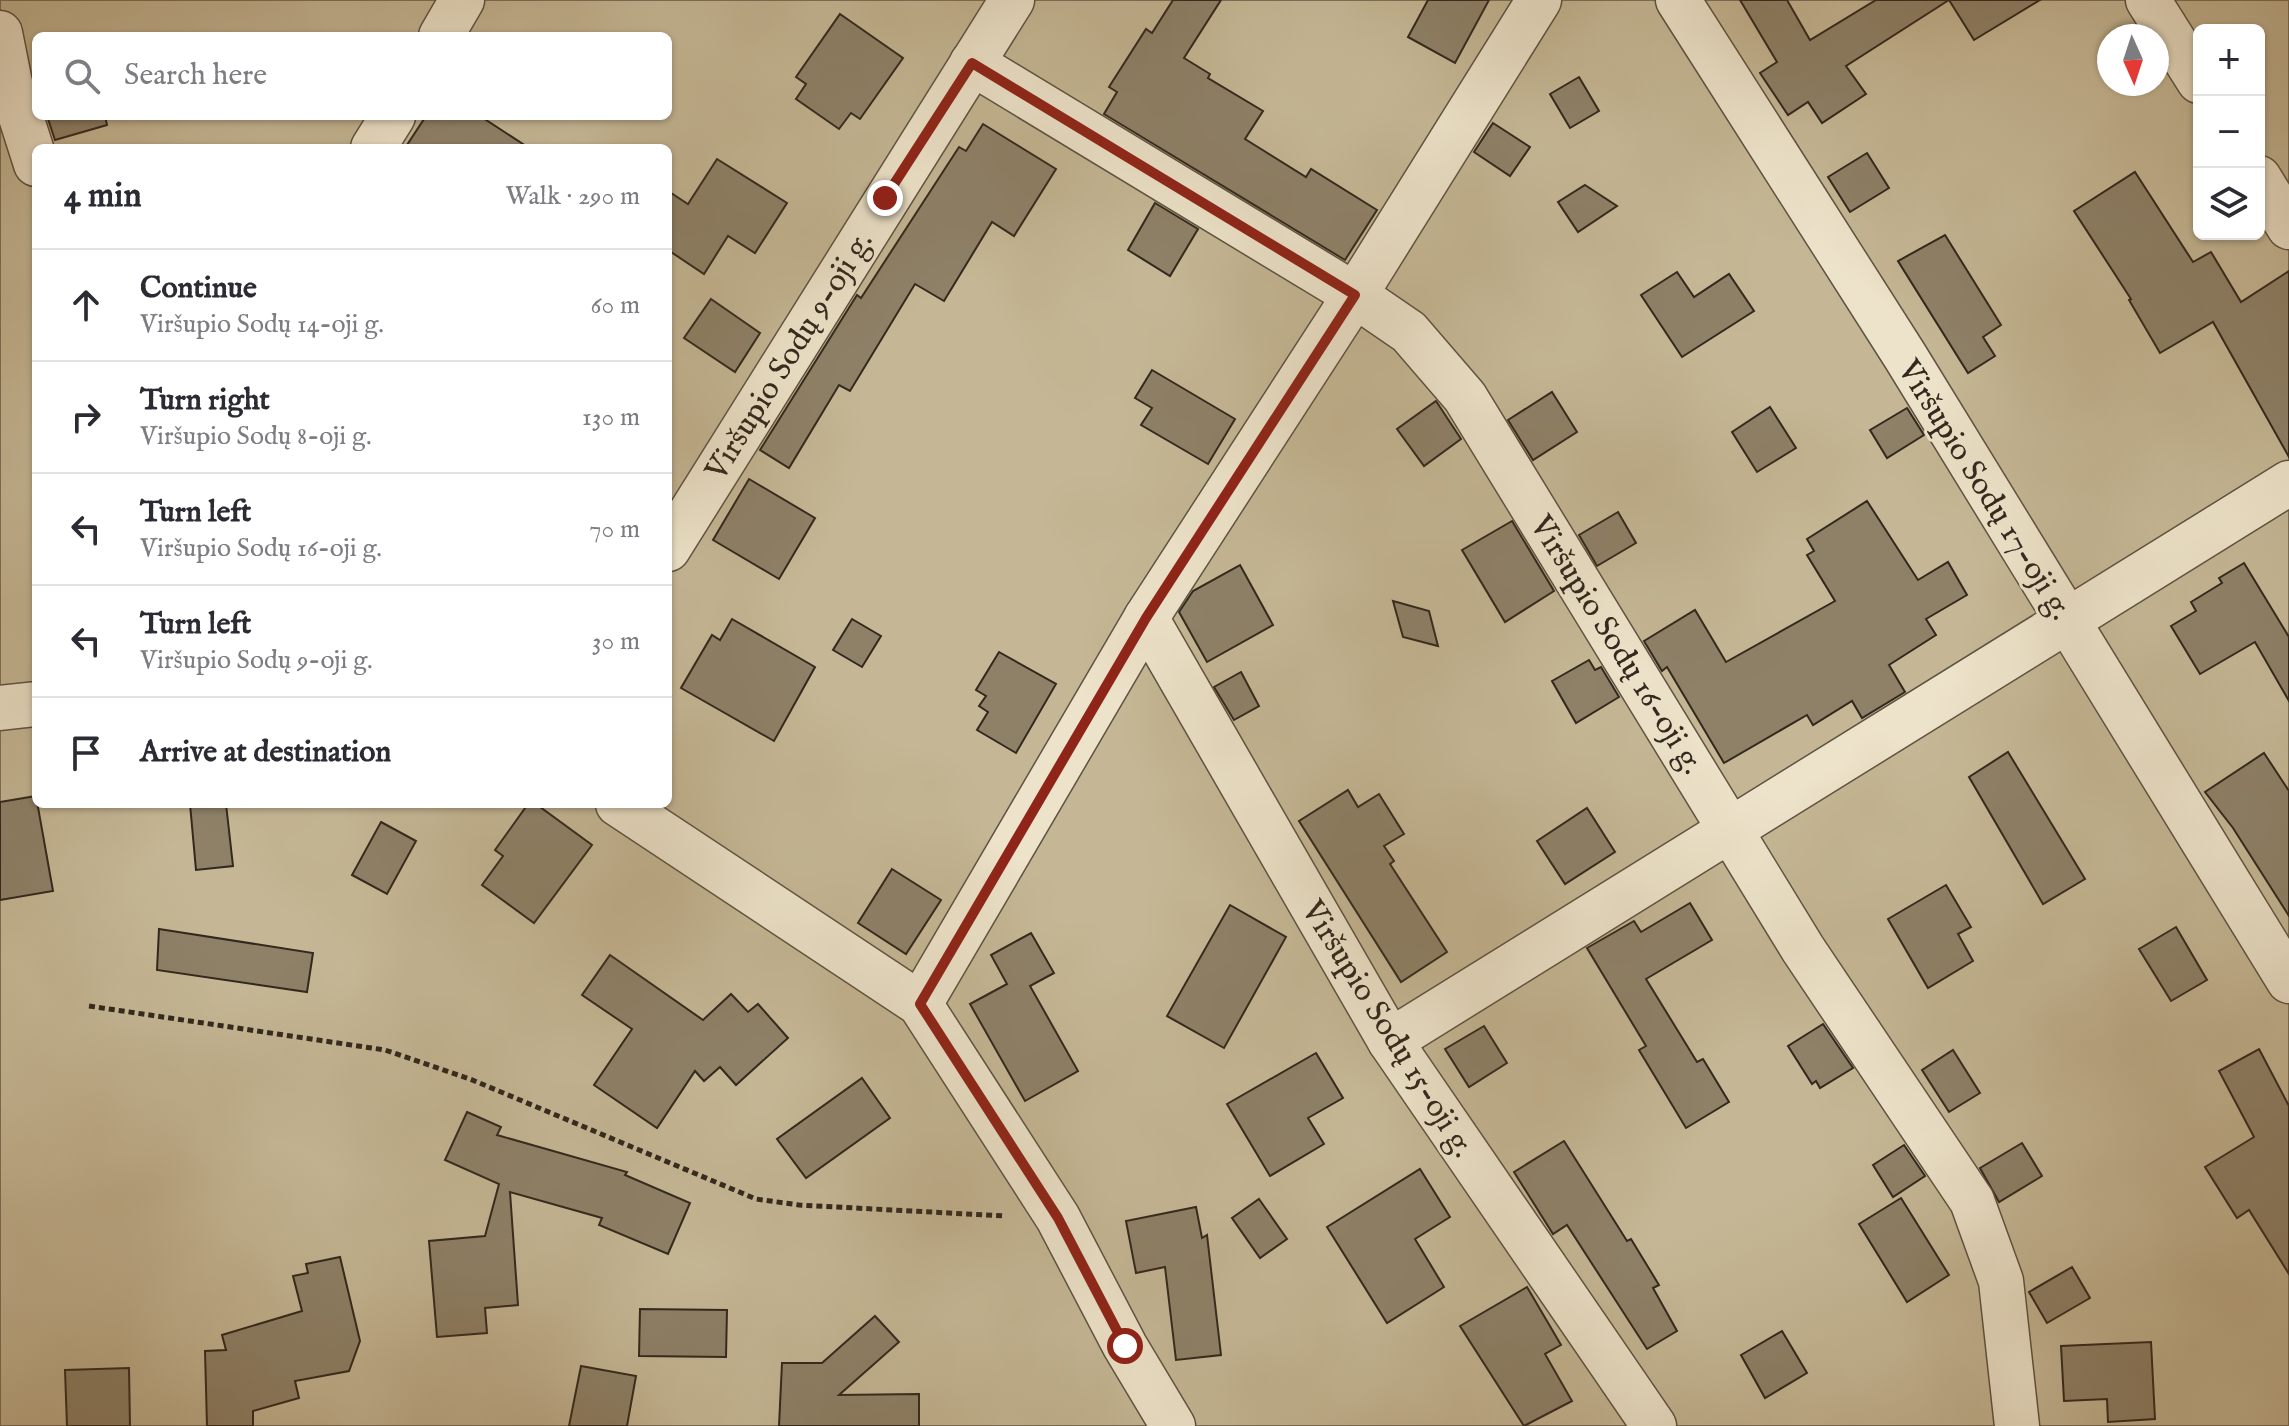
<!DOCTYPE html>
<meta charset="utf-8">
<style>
body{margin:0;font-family:"IM FELL English",serif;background:#f7f7f7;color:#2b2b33}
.controls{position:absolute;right:24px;top:24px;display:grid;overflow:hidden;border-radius:12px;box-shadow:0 2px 6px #0004}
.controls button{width:72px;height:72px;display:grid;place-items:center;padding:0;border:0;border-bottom:2px solid #e1e1e2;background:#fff;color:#2b2b33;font:40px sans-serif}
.compass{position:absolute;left:2097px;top:24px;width:72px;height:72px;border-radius:50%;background:#fff;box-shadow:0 2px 6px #0004;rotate:177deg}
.stop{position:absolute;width:24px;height:24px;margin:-18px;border:6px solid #8f2418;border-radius:50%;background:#fff}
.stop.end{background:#8f2418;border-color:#fff;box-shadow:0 2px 8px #0008}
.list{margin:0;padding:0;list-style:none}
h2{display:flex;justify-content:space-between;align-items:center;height:104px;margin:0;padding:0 32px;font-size:34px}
h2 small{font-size:26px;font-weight:400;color:#7c7c81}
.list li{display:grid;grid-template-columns:52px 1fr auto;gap:24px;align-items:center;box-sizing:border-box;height:112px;padding:0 32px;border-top:2px solid #e1e1e2}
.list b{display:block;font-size:30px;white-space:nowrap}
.list p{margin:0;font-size:26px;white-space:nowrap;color:#7c7c81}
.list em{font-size:26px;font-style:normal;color:#7c7c81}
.icon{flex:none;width:44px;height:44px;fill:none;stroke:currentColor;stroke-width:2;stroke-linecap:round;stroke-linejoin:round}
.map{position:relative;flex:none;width:2289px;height:1426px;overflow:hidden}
.search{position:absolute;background:#fff;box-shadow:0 2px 6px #0004;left:32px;top:32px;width:640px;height:88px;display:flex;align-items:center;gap:20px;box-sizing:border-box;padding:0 28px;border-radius:12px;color:#7c7c81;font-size:30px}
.panel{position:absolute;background:#fff;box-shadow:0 2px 6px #0004;left:32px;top:144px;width:640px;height:664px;border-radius:12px}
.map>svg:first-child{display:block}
.green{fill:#c5b795;stroke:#7c705a;stroke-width:2;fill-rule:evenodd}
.building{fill:#8e8168;stroke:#32281e;stroke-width:2}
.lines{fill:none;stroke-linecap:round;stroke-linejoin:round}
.minor-casing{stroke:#5e5342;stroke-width:47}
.path{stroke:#32281e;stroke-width:5;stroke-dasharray:6 4;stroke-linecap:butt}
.minor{stroke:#ede3ca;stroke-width:44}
.route{stroke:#8f2418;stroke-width:10}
.labels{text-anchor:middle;stroke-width:6;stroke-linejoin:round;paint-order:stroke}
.street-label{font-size:32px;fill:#32281e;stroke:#ede3ca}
</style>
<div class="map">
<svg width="2289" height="1426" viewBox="0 0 2289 1426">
<rect width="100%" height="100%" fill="#e3d4ad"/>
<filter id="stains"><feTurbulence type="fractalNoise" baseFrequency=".0025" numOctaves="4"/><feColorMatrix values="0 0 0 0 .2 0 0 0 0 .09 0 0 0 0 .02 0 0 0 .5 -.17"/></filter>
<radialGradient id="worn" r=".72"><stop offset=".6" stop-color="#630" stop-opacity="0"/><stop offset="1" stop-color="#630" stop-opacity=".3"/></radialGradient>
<path class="green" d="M0,0H2289V1426H0ZM2199,30H2259V234H2199ZM36,36H668V116H36ZM2109,36H2157V84H2109ZM36,148H668V804H36Z"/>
<g class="building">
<path d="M1173,0H1221L1184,58L1210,74L1208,78L1263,111L1245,139L1306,177L1311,169L1377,210L1345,260L1104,114L1117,92L1109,87L1146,29L1152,33Z"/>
<path d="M1428,0H1489L1455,63L1408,37Z"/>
<path d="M1740,0H1787L1810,40L1876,0H2040L1974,40L1949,0L1846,66L1866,94L1822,123L1808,102L1788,115L1760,73L1777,62Z"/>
<path d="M840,14L903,58L860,119L851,113L839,129L796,99L806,84L796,77Z"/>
<path d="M1579,77L1599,111L1570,128L1550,94Z"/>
<path d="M47,116H105L107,125L55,140Z"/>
<path d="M426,116H480L529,148H405Z"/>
<path d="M1493,123L1530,147L1510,176L1474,152Z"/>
<path d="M983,124L1056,169L1014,236L992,222L944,301L915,284L850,391L839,385L789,468L760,450L857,295L861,298L959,147L966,151Z"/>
<path d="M1867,153L1889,188L1850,212L1828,177Z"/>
<path d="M717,159L787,203L755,253L728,236L704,274L668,250V191L688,204Z"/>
<path d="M2135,172L2193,262L2211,252L2241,302L2289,271V457L2213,322L2160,353L2129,300L2131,299L2074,211Z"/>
<path d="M1585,185L1617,206L1578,232L1558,202Z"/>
<path d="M1155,203L1198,229L1170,276L1128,250Z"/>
<path d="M1945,235L2001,325L1983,337L1995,356L1968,373L1898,261Z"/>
<path d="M1677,272L1694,297L1729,274L1754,311L1682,357L1641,295Z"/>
<path d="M711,299L760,333L735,372L684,338Z"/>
<path d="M1152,370L1235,419L1208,464L1141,425L1152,408L1135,398Z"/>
<path d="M1552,392L1577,432L1533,460L1508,420Z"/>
<path d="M1436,401L1461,439L1424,466L1397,429Z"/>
<path d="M1770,407L1796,448L1757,472L1732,432Z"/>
<path d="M1907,408L1924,435L1887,458L1870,430Z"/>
<path d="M749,479L815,518L779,579L713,540Z"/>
<path d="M1867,501L1918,580L1948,562L1967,595L1926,619L1936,635L1889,665L1905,692L1862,718L1852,701L1813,725L1807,715L1724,763L1667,667L1662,671L1644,641L1695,610L1726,662L1835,601L1807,555L1814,551L1807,539Z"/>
<path d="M1618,512L1636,543L1597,566L1579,535Z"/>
<path d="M1512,521L1554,591L1505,622L1462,550Z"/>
<path d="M2244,563L2289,637V701L2255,642L2200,674L2171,626L2196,611L2191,602L2222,583L2219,578Z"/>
<path d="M1240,565L1273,625L1207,662L1179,612L1193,591Z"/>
<path d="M1393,601L1429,611L1438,646L1403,637Z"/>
<path d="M732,619L815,667L774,741L681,688L712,635L720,640Z"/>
<path d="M852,619L881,636L862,667L833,650Z"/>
<path d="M999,652L1056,684L1016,753L977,730L988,712L979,706L986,696L976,690Z"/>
<path d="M1589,660L1595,670L1601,667L1619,697L1576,723L1552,681Z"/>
<path d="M1241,672L1259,706L1234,720L1214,687Z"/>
<path d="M2008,752L2085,879L2043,904L1969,777Z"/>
<path d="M2264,753L2289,791V916L2233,828L2205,792Z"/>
<path d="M1348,790L1358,807L1379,794L1404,834L1384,846L1394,861L1390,864L1447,952L1401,982L1299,821Z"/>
<path d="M36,796L53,891L0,900V802Z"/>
<path d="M190,804H226L233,866L196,870Z"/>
<path d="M528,804H536L592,845L534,923L482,885L503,856L495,850Z"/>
<path d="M1587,808L1615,852L1565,884L1537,841Z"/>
<path d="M381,822L416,841L387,894L352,875Z"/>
<path d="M892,869L941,900L906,954L858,923Z"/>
<path d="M1946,885L1971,927L1958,934L1973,961L1928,988L1888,919Z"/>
<path d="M1690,903L1712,940L1646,979L1697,1062L1703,1059L1729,1102L1686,1128L1639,1050L1646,1046L1587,948L1634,921L1641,932Z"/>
<path d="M1230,905L1286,937L1224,1048L1167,1016Z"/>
<path d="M2176,927L2207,980L2171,1001L2139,949Z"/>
<path d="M159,929L313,953L307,992L157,970Z"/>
<path d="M1031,933L1054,973L1030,986L1078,1071L1025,1101L970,1004L1007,984L991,955Z"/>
<path d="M610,955L703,1020L731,994L748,1012L758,1004L788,1038L736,1085L720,1067L704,1081L695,1071L657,1128L594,1085L632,1029L582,995Z"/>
<path d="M1823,1024L1853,1068L1820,1088L1816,1081L1812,1084L1788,1046Z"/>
<path d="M1484,1026L1507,1063L1469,1087L1445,1049Z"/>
<path d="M2259,1049L2289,1106V1274L2249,1210L2237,1218L2205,1167L2254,1137L2219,1071Z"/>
<path d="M1953,1050L1980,1093L1949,1112L1922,1070Z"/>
<path d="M1316,1053L1343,1098L1308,1118L1324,1144L1270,1176L1227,1104Z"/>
<path d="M862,1078L890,1118L806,1178L777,1139Z"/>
<path d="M467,1112L501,1127L497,1135L627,1172L625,1175L690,1203L668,1254L599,1225L602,1218L510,1192L518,1305L485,1308L487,1333L437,1337L429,1241L485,1236L499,1184L445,1160Z"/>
<path d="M1564,1141L1627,1241L1631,1239L1659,1285L1653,1288L1677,1331L1647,1349L1567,1225L1553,1234L1514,1172Z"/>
<path d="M2022,1143L2042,1176L1999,1202L1980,1168Z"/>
<path d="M1904,1145L1925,1176L1893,1197L1873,1165Z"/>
<path d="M1420,1169L1450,1217L1415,1239L1444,1287L1387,1323L1327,1227Z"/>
<path d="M1901,1198L1949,1275L1907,1302L1859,1224Z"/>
<path d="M1259,1199L1287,1239L1260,1258L1232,1218Z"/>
<path d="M1196,1207L1202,1238L1207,1235L1221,1355L1176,1360L1165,1267L1136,1273L1126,1221Z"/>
<path d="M340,1257L360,1341L349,1371L295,1381L299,1398L253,1411V1426H207L205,1351L226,1350L222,1335L302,1311L293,1276L308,1273L306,1264Z"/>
<path d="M2072,1267L2090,1298L2047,1323L2029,1292Z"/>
<path d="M1527,1287L1561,1345L1545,1354L1572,1401L1524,1426L1460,1326Z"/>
<path d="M640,1309L727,1310L726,1357L639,1356Z"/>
<path d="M875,1316L899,1342L839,1395L919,1394V1426H779L782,1363H822Z"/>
<path d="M1782,1331L1807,1373L1765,1398L1741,1355Z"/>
<path d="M2151,1342L2155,1419L2108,1422L2107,1399L2064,1401L2061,1346Z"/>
<path d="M581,1366L636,1376L627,1426H569Z"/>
<path d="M129,1368L130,1426H67L65,1370Z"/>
</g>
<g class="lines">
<g class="minor-casing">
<g id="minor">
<path d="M1678,0L1905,356L2289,981"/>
<path d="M2148,0L2199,81"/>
<path d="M0,33L10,83L36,164"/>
<path d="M441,36L462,0"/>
<path d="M972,63L1355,295L1409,332L1465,397L1803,949L1972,1201L2001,1281L2017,1426"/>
<path d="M373,148L393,116"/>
<path d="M2259,178L2289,227"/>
<path d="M668,549L1012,0"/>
<path d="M1146,618L1390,1041L1654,1426"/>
<path d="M0,708L36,704"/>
<path d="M618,804L920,1004L1058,1218L1125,1346L1173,1426"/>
<path d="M920,1004L1146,618L1355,295L1539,0"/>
<path d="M1390,1041L2289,483"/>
</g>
</g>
<path class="path" d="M89,1006L385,1050L470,1079L756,1199L799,1205L1005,1216"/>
<use href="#minor" class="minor"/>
</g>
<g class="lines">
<path class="route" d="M885,198L972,63L1355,295L1146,618L920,1004L1058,1218L1125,1346"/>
</g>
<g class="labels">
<g class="street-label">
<text transform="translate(788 355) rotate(-58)" y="11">Viršupio Sodų 9-oji g.</text>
<text transform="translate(1986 489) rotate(58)" y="11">Viršupio Sodų 17-oji g.</text>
<text transform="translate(1618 644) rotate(58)" y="11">Viršupio Sodų 16-oji g.</text>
<text transform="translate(1389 1028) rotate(58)" y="11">Viršupio Sodų 15-oji g.</text>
</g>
</g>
<rect width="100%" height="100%" filter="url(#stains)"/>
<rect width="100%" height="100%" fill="url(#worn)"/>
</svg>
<div class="controls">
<button>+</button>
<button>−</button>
<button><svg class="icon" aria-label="layers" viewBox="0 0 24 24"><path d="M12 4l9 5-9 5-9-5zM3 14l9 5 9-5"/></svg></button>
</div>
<svg class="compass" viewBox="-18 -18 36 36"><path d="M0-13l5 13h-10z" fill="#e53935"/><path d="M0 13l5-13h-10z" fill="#7c7c81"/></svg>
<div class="stop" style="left:1125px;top:1346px"></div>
<div class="stop end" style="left:885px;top:198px"></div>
<div class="search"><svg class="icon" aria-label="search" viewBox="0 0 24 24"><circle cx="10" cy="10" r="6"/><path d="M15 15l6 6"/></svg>Search here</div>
<section class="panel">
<h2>4 min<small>Walk · 290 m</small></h2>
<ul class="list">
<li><svg class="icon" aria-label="ahead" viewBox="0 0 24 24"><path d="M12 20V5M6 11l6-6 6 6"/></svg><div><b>Continue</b><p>Viršupio Sodų 14-oji g.</p></div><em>60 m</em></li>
<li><svg class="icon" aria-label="right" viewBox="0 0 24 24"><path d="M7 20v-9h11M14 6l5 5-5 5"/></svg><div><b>Turn right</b><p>Viršupio Sodų 8-oji g.</p></div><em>130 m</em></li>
<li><svg class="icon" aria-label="left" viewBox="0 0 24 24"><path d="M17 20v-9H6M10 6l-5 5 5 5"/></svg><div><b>Turn left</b><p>Viršupio Sodų 16-oji g.</p></div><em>70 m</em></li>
<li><svg class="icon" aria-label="left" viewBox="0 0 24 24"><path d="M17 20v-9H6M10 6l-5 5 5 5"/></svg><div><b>Turn left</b><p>Viršupio Sodų 9-oji g.</p></div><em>30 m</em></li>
<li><svg class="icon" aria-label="arrive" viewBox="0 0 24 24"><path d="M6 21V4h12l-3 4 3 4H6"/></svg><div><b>Arrive at destination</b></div></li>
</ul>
</section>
</div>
